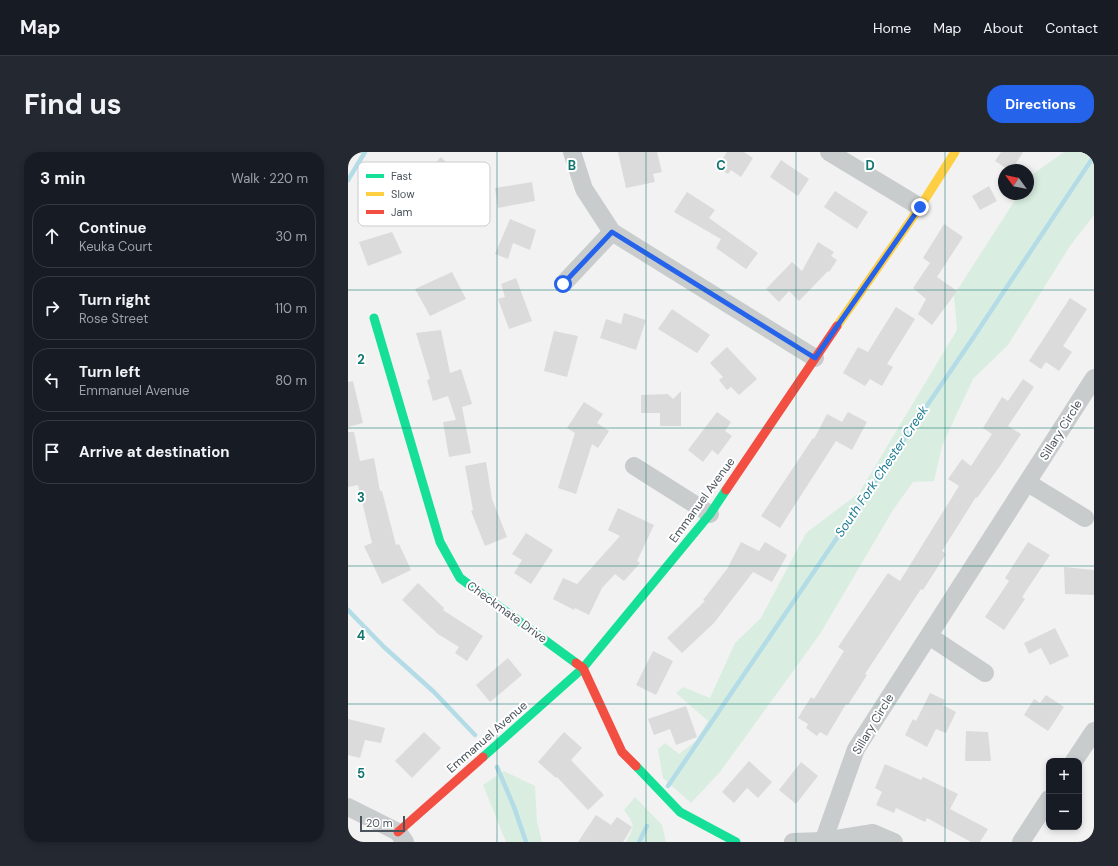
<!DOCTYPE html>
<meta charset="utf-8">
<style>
body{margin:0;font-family:"DM Sans",sans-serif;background:#242831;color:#f1f3f6}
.controls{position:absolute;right:12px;bottom:12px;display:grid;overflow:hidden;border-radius:8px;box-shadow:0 2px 6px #0003}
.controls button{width:36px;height:36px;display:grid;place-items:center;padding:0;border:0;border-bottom:1px solid #363941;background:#171b24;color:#f1f3f6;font:20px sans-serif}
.compass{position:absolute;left:650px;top:12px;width:36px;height:36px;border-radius:50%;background:#171b24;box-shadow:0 2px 6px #0003;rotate:303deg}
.scale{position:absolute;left:12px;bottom:10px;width:45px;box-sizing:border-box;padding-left:4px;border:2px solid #4b545c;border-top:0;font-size:11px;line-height:14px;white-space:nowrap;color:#4b545c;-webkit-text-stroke:3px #fff;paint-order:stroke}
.stop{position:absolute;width:12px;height:12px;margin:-9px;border:3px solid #2563eb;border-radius:50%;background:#fff}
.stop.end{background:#2563eb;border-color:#fff;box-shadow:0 1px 4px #0008}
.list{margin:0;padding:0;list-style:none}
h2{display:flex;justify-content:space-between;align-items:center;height:52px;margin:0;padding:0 16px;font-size:17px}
h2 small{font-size:13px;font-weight:400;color:#9ea1a6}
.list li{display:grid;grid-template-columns:26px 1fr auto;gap:12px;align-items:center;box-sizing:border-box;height:64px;margin:0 8px 8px;padding:0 8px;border:1px solid #363941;border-radius:16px}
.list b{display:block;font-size:15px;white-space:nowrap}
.list p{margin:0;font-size:13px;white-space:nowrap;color:#9ea1a6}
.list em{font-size:13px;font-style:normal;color:#9ea1a6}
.icon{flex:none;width:22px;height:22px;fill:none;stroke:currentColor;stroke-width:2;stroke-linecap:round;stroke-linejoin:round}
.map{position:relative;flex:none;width:746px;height:690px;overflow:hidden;border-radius:16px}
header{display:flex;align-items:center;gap:24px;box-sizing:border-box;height:56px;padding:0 20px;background:#171b24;border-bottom:1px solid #363941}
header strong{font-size:19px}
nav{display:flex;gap:22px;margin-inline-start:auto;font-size:14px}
.intro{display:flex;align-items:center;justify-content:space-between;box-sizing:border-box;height:96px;padding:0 24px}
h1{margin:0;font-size:28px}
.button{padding:10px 18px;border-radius:16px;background:#2563eb;color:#fff;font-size:14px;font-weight:700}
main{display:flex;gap:24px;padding:0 24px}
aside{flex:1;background:#171b24;border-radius:16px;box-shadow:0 2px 6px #0003}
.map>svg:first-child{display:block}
.green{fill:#d9eee1}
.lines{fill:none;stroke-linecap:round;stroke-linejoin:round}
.stream{stroke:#b3dce7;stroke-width:4.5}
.building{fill:#dbdbdc}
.street{stroke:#c9cccd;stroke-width:18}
.fast{stroke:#16e098;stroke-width:9}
.slow{stroke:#ffcf43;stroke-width:9}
.jam{stroke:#f24e42;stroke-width:9}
.route{stroke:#2563eb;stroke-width:5}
.grid{fill:none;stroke:#0f766e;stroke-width:1;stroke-opacity:0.55}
.labels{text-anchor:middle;stroke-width:4;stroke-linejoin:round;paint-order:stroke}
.street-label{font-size:12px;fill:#4b545c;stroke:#fff}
.water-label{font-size:13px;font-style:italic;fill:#1d7c94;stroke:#fff}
.key{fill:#fff;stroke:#c9ccce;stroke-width:1}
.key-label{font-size:11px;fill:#4b545c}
.grid-label{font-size:13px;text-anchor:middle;font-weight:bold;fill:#0f766e;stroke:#fff;stroke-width:4;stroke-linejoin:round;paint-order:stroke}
</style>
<header>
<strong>Map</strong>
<nav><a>Home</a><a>Map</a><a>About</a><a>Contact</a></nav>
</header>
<div class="intro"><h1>Find us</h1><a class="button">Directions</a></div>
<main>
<aside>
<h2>3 min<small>Walk · 220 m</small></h2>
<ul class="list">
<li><svg class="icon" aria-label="ahead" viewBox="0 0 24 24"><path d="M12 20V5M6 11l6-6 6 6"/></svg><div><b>Continue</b><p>Keuka Court</p></div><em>30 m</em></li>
<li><svg class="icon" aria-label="right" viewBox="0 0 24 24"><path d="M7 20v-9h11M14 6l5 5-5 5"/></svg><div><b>Turn right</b><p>Rose Street</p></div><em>110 m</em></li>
<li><svg class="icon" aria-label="left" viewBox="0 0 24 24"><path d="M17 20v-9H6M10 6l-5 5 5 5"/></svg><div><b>Turn left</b><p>Emmanuel Avenue</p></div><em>80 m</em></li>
<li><svg class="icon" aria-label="arrive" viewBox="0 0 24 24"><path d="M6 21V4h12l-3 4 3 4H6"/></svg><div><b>Arrive at destination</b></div></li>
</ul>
</aside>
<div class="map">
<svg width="746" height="690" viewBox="0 0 746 690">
<rect width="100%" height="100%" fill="#f2f2f2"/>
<g class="green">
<path d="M716,0H746V63L722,94L660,193L625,227L594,294L586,329L565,330L545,358L472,482L372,620L343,651L315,626L310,597L317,591L331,602L348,589L360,569L328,541L335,535L362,546L387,491L413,466L458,381L511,341L609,178L606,143L671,42H680V27L682,24Z"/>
<path d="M156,619L187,634L189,670L194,690H158L135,633Z"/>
<path d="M287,645L314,673L318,690H278C287,674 287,673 276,658Z"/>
</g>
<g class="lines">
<g class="stream">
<path d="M0,28L17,0"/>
<path d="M0,458L36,495L86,540L127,583"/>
<path d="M149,615L166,655L178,690"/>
<path d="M320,634L623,189L746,4"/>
<path d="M291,690L299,674"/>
</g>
</g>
<g class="building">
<path d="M270,0H309L314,20L305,22L307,30L278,36Z"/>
<path d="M379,0H396L405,6L393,25L383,18L380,22L369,15Z"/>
<path d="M653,0H675L664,18H661L647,9Z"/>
<path d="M93,5L120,33L100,53L73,25Z"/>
<path d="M433,8L461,27L450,44L422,25Z"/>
<path d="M184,30L187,49L150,56L147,36Z"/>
<path d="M641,34L649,49L632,58L624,44Z"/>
<path d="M487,39L520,60L509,77L476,55Z"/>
<path d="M339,40L367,58L361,66L410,101L398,117L368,96L373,87L326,60Z"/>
<path d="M162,67L188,78L182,98L165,91L160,107L147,102Z"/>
<path d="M596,72L615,85L589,125L609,139L584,173L570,162L578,147L565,136L582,111L575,106Z"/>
<path d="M44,80L54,101L20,114L11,90Z"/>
<path d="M470,90L486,100L483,104L489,108L481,120L480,119L451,149L441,139L431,150L418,137L444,110L454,119Z"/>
<path d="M104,120L118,147L82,164L67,137Z"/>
<path d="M168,126L184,169L161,177L150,147L157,145L153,132Z"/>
<path d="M722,146L739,157L715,194L724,200L711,219L698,210L693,217L681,209Z"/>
<path d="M548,155L567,167L539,212L545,215L534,234L522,227L517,234L495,221L510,195L520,200Z"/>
<path d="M324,157L362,183L349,201L310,177Z"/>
<path d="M276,161L298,168L288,198L252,186L258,167L273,172Z"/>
<path d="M93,178L102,221L113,217L124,252L114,255L123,301L101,305L95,270L108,268L100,244L85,249L79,228L82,227L68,181Z"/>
<path d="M206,179L230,184L219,225L196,219Z"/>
<path d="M379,195L409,227L391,243L383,235L379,238L371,228L375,225L362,211Z"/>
<path d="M675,227L686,235L660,274L673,282L652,314L629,346L628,345L594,399L598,402L575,438L573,437L517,522L519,523L500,553L498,552L479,584L472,580L469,584L458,576L460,572L450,566L463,545L466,547L496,499L490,495L540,421L552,429L611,334L600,327L614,307L623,314L644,282L635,276L654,245L660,249Z"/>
<path d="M5,229L15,271L0,275V230Z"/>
<path d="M333,239V274H312V261H293V243L320,242L325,247Z"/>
<path d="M236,250L255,262L249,271L261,279L250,296L244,292L228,342L210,336L227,281L219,276Z"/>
<path d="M369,260L383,270L377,279L384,284L370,303L364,298L355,310L340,298Z"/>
<path d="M500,260L519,270L504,298L488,289L432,376L413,364L465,286L466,287L479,262L494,270Z"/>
<path d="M0,280H6L12,309L26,306L32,339H34L48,393L51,392L63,418L34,432L16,394L24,391L10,333L0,335Z"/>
<path d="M138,310L144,347L159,385L137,394L123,359L125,358L117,314Z"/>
<path d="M270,356L306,373L289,409L292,411L276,429L267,422L254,436L241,463L227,456L226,458L205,447L215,426L229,432L272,384L260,378Z"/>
<path d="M178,381L205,398L183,432L166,421L174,408L164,402Z"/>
<path d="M393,390L411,399L417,390L439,403L424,430L405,420L366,471L334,501L319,486L357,449L355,448L379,417Z"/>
<path d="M680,390L702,403L674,445L677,447L656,478L637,465L661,429L657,426Z"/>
<path d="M716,415L746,418V443L717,442Z"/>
<path d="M70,431L96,456L95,458L135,484L119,509L107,501L111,495L90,482L54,448Z"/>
<path d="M707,476L721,504L702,513L693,496L681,502L676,491Z"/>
<path d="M305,499L325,509L308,543L288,533Z"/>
<path d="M160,506L174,523L142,550L128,533Z"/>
<path d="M582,541L597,548L595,553L608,560L598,581L588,577L579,595L557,583L565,567L568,569Z"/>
<path d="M698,543L716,555L700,579L676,563L686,547L692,551Z"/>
<path d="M338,554L349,585L328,593L322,577L306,583L300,567Z"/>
<path d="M0,567L37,576L33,591L17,588L12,606L0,603Z"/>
<path d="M618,579L640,580L643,609H617Z"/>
<path d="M76,580L93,596L64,626L47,609Z"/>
<path d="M216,580L234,596L223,608L256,643L240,658L209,625L208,626L190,610Z"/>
<path d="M401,609L424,630L410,646L399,636L386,651L374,640Z"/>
<path d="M453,610L470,624L448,652L431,638Z"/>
<path d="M537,612L573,628L575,625L610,642L602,657L640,677L632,690H623L579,666L577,670L548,656L546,661L528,653L534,640L527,636Z"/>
<path d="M248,663L263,673L269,665L284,675L275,690H230Z"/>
</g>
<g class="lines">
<g class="street">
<path d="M224,0L236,37L264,80L467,206"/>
<path d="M481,0L572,55"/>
<path d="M215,132L264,80"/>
<path d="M286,314L362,362"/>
<path d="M680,331L737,366"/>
<path d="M581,484L637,521"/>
<path d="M726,609L746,579"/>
<path d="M0,655L50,680L57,690"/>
<path d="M445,690L475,689L525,681L546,690"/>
<path d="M475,690L508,597L746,226"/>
<path d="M673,690L701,647"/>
</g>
<g class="fast">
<path d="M26,166L92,390L112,426L228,511"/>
<path d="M135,605L235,516L362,362L378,338"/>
<path d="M288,614L332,660L388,690"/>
</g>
<path class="slow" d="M489,174L572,55L607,0"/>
<g class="jam">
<path d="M378,338L489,174"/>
<path d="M228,511L235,516L274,600L288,614"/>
<path d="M50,680L135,605"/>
</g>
</g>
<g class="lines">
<path class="route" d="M215,132L264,80L467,206L572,55"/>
</g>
<path class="grid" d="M149,0V690M298,0V690M448,0V690M597,0V690M0,138H746M0,276H746M0,414H746M0,552H746"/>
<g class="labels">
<g class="street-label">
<text transform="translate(713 278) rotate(-58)" y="4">Sillary Circle</text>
<text transform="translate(354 348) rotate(-54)" y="4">Emmanuel Avenue</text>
<text transform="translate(159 460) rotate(36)" y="4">Checkmate Drive</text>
<text transform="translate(525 572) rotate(-59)" y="4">Sillary Circle</text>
<text transform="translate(139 585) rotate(-41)" y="4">Emmanuel Avenue</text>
</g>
<g class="water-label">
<text transform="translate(533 319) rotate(-56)" y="5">South Fork Chester Creek</text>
</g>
</g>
<rect x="10" y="10" width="132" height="64" rx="6" class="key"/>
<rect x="18" y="22" width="18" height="4" fill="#16e098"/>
<rect x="18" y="40" width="18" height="4" fill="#ffcf43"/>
<rect x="18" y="58" width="18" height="4" fill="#f24e42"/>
<g class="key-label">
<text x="43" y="28">Fast</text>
<text x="43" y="46">Slow</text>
<text x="43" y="64">Jam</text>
</g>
<g class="grid-label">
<text x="224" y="18">B</text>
<text x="373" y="18">C</text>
<text x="522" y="18">D</text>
<text x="13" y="212">2</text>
<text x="13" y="350">3</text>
<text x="13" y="488">4</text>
<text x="13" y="626">5</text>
</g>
</svg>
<div class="controls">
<button>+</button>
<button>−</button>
</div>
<svg class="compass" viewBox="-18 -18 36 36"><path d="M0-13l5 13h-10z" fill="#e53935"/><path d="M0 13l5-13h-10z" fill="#9ea1a6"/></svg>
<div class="scale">20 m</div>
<div class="stop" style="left:215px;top:132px"></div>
<div class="stop end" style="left:572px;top:55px"></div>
</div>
</main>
